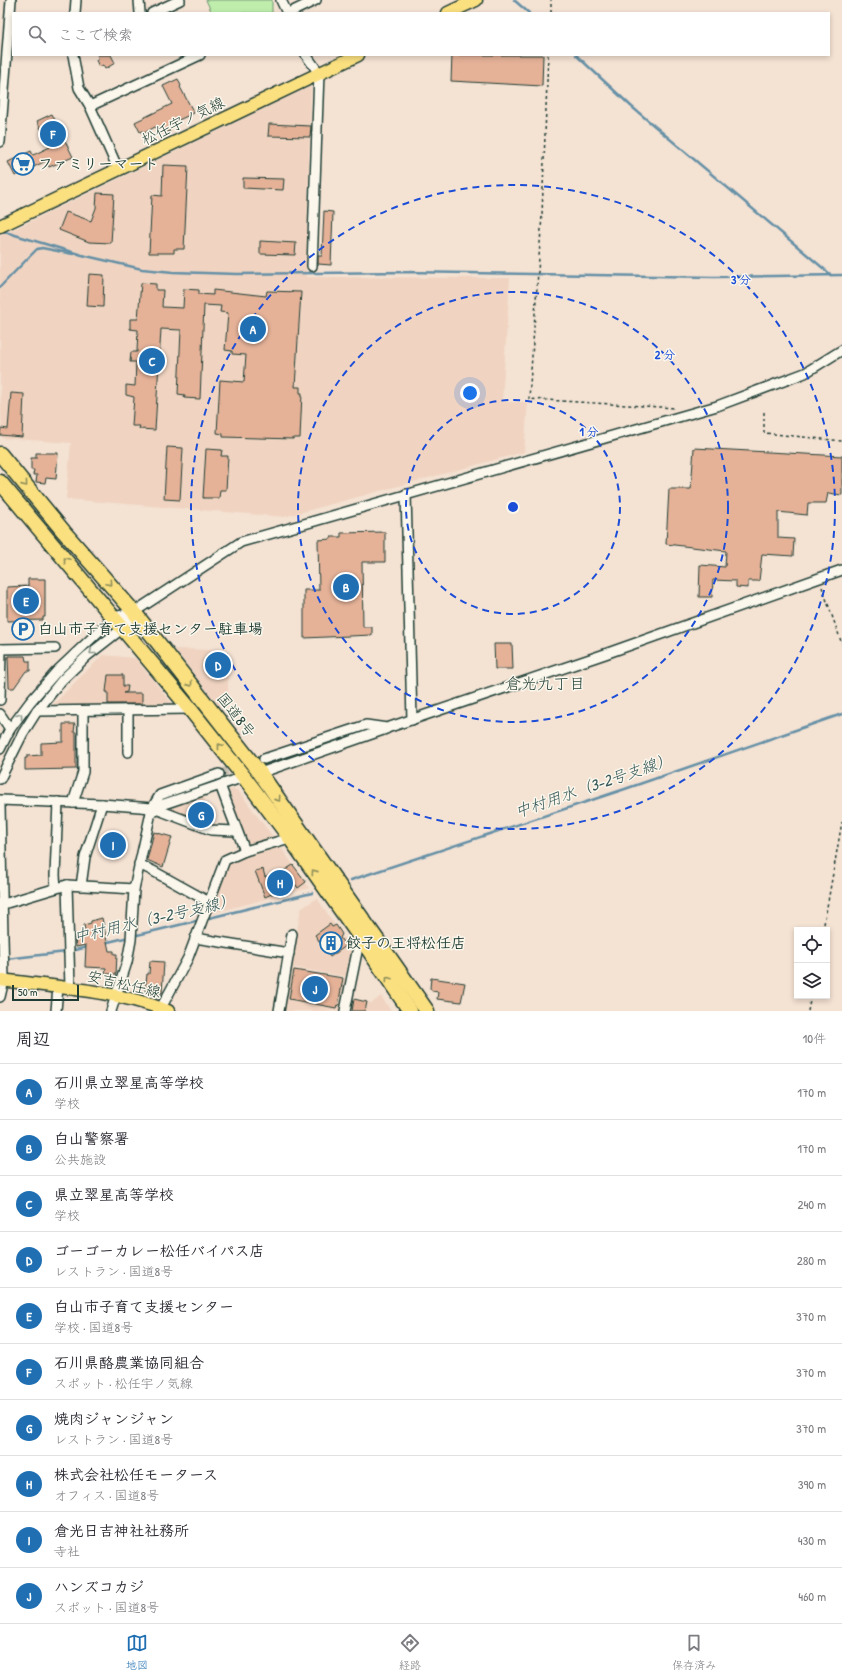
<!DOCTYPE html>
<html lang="ja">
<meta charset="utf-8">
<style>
body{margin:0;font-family:"Patrick Hand","Klee One",sans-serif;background:#f2f2f3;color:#2b2b33}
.controls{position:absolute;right:12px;bottom:12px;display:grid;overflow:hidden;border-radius:0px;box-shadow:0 2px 6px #0003}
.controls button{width:36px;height:36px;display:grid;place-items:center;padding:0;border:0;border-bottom:1px solid #e1e1e2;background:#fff;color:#2b2b33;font:20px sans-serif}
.scale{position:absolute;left:12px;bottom:10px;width:67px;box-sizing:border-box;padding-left:4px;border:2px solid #1f3d34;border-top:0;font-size:11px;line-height:14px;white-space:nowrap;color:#1f3d34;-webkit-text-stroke:3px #fbf7ec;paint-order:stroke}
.you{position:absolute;left:470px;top:393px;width:14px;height:14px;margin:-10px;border:3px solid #fff;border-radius:50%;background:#1a73e8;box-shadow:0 0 0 6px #1a73e833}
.badge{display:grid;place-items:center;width:26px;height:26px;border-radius:50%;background:#1f6fb2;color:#fff;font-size:13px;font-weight:700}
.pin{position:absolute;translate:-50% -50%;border:2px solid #fff;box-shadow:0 1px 4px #0006}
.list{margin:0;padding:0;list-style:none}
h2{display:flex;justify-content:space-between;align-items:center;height:52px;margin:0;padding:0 16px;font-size:17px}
h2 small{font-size:13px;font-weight:400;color:#7c7c81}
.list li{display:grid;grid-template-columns:26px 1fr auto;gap:12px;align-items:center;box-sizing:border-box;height:56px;padding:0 16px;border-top:1px solid #e1e1e2}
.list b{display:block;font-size:15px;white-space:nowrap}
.list p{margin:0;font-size:13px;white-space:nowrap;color:#7c7c81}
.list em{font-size:13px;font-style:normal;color:#7c7c81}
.icon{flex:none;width:22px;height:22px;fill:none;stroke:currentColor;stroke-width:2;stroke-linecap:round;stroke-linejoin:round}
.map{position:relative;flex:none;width:842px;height:1011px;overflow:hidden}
.search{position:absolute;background:#fff;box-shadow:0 2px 6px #0003;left:12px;right:12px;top:12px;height:44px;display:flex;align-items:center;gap:10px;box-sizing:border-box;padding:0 14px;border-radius:0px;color:#7c7c81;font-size:15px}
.sheet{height:612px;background:#fff}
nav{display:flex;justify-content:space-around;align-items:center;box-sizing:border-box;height:56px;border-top:1px solid #e1e1e2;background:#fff;font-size:11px;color:#7c7c81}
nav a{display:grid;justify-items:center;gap:2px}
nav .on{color:#1f6fb2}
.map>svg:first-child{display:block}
.built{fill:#f0d4c1}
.green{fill:#beedac;stroke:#6e9570}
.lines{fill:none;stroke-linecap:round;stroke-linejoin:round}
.stream{stroke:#6690a6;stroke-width:2.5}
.building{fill:#e5b298;stroke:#1f3d34}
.minor-tunnel{stroke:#c9c1b3;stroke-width:9;stroke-dasharray:9 4.5;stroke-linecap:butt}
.minor-casing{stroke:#1f3d34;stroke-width:12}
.major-casing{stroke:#1f3d34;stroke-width:15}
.highway-casing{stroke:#1f3d34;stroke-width:17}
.path{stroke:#1f3d34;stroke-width:1.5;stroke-dasharray:3 3;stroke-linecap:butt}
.minor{stroke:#fbf7ec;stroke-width:9}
.major{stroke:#fbe080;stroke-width:12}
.highway{stroke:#fbe080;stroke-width:14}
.oneway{stroke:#8d8e5a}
.oneway2{stroke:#8d9a90}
.ring{fill:none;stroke:#1d4ed8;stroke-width:2;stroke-dasharray:7 5}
.labels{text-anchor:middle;stroke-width:3;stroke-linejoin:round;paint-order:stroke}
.street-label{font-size:15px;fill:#1f3d34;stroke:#fbf7ec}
.poi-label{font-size:15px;font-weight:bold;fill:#1f3d34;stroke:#fbf7ec;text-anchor:start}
.neighbourhood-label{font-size:16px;fill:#1f3d34;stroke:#fbf7ec}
.water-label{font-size:16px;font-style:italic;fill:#37595a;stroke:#fbf7ec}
.centre{fill:#1d4ed8;stroke:#fbf7ec;stroke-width:2}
.ring-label{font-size:12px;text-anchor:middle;font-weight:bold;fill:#1d4ed8;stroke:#fbf7ec;stroke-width:3;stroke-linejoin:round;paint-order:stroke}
</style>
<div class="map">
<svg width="842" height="1011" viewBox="0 0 842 1011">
<rect width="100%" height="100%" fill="#f4e2d3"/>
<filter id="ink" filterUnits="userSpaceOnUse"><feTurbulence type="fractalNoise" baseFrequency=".025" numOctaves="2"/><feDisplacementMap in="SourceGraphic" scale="8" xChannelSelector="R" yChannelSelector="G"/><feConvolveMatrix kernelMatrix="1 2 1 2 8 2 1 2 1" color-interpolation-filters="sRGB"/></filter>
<g filter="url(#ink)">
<g class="built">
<path d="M311,86L306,277L510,278L502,402H528L524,452L284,517L66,499L71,443L2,438L0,380V236Z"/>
<path d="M174,649L221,650L228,656V705H218Z"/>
<path d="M103,655L135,658L174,706L51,707L79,678Z"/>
<path d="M233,789L237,790L241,794L273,837L246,846L226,791Z"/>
<path d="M204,797L213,828L167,810L183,802Z"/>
<path d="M278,843L309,888L209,914L227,862Z"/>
<path d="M317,898L353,952L347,977L291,967L301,909Z"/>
<path d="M291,968L347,979L341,1011H283Z"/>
<path d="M381,996L391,1011H348L350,999L372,1003Z"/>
</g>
<path class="green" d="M206,0H272V13H212Z"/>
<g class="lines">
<g class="stream">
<path d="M514,0L529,13"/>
<path d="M576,55L632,107L830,274"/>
<path d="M5,232L82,255L142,269L173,272L237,274L406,272L714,277L842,275"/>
<path d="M0,287L37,249L42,248L73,254"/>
<path d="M351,880L625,789L842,714"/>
<path d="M205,919L312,893"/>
<path d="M133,936L200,920"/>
<path d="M104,943L129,937"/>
<path d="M71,951L88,947"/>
<path d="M6,959L66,952"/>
</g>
</g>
<g class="building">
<path d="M97,55H111L115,63L105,69L103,65L99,67L96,60L99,59Z"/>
<path d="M452,55H543L542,86L451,81Z"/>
<path d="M178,79L181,86L180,87L194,113L172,123L169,132L155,127L144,133L143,131L140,132L135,122L172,104L163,86Z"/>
<path d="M52,114L73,157L49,167L46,161L15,176L8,162L31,151L33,155L50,147L37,121Z"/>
<path d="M269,124L311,126L310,137L268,136Z"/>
<path d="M163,165L188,166L184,249H174V253H149L152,195L162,196Z"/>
<path d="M243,178L284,179L283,190L243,188Z"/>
<path d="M97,193L114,194L111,243L89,242L59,230L66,212L91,221L96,208Z"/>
<path d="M324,211L333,212L331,265L318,264V256H322Z"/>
<path d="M260,241L296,243L295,255L260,254Z"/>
<path d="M89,274L104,275L103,307L87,306Z"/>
<path d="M141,283L156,284V290H163L162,307L183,308L184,289L199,290V294L213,295V290L266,296L267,291L301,292L295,387H300V393H302L300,438H293V439L223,437V434L217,433L220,380L244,382L246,355L232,354V351L225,350L228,313L220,312L221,306L204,305L200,399L184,398L185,395L178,394L181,330L161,329L155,430L139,429L140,426H132L134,397L126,395V385L135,386L136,362H130L131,352H137L138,330L130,329V319H138Z"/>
<path d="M11,393L24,394L22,437L0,435L1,428L8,429Z"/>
<path d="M167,447L183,448L180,500L164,499Z"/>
<path d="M694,448L842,456V495L828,493L826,503H808L807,515L778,512V538L794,539L793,556L762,554L759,581H748V588L736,587V581L713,580L712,597H699L700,565L725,567L726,551L666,544L669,489H691Z"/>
<path d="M206,449L222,450L221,456H228L226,490H220L219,498H203Z"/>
<path d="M36,453H58L56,479L46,478L45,483L36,482L37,475H33L34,470H31V458H36Z"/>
<path d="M385,532V562H362L363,627H372V635L304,638V590H319L318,540L331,539V537H341V533Z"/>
<path d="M28,579H45V617H43V620L7,621V587L28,586Z"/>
<path d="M494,644H512L513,669H495Z"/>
<path d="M8,656H25L26,661H30V671H26L14,688H9Z"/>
<path d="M108,675H123V686H128L127,692L123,693H142V704H108V692H106Z"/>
<path d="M63,724H75L74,732H76V769L25,770V758H27V756L41,755V743L63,742Z"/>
<path d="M154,832L172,837L163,867L147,860Z"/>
<path d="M293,865L306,882L298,888L296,885L284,889L286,892L278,895L276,892L265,897L255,871L263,869L265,877L285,870Z"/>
<path d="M102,918L109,951H114V954H117L116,974H105L106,968L85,967L86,945L76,947L75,938L86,935L84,925L91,923V921Z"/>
<path d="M330,924L332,927L336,925L342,934L340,938L346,946L330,957L315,935Z"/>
<path d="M150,961L164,962L162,993L145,992L147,974H149Z"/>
<path d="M294,970L343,978L338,1006L337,1005L336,1008L289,999Z"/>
<path d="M431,978L465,983L461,1002L437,999L438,992L432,991L430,988Z"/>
<path d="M354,999L367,1002L365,1011H352Z"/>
</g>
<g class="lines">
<path class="minor-tunnel" d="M219,774L240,767"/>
<g class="minor-casing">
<g id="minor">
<path d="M139,0L140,13"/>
<path d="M281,0L287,13"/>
<path d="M75,13L76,0"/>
<path d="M152,13L180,0"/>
<path d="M289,13L316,0"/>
<path d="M73,55L79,88L90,106L200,55"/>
<path d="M306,55L319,73L312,266"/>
<path d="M90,106L118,169"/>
<path d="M0,142L11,0"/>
<path d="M406,494L412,720"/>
<path d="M0,649L55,648"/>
<path d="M0,700L1,649"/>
<path d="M37,711L190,709"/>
<path d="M0,714L10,729"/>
<path d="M0,749L10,729L30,702L57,671L114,617L134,612L241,542L717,406L805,373L842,350"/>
<path d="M128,752V710"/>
<path d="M264,759L366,725L387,728L605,654L842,570"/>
<path d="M260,773L386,729"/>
<path d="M0,779L23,733L37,711L62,680L87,656L123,628L134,612"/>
<path d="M220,785L245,851"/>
<path d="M0,800L102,804L152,808"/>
<path d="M73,803L83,772V711"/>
<path d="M0,806L4,980L0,997"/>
<path d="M156,809L211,830L236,831"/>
<path d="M151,813L164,804L244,777"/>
<path d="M139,864L153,871L209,902"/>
<path d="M67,885L70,988"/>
<path d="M81,886L85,857L102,804"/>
<path d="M56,888L55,875L58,802"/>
<path d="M0,905L67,885L134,889"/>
<path d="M195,938L289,953"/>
<path d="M161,1008L188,958L225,860L245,851L290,838"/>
<path d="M56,1011L58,987"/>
<path d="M111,1011L127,962L131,940L134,889L152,808L160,795L219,774"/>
<path d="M279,1011L292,934"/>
<path d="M345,1011L360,937"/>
</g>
</g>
<g class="major-casing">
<g id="major">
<path d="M448,13L476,0"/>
<path d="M0,226L358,55"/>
<path d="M0,980C56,987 115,990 168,1011"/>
</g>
</g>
<g class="highway-casing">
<g id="highway">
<path d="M0,454L64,532L134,612L260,773L427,1011"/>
<path d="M0,482L190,709L244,777L290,838L360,937L410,1011"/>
</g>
</g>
<g class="path">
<path d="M551,13V0"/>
<path d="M548,55L542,215L529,399L676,408"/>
<path d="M764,412V433L842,441"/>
<path d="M822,587L842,644"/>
<path d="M823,930L842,822"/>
<path d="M808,1011L811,996"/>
</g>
<use href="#minor" class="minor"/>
<use href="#major" class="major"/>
<use href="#highway" class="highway"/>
</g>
<defs><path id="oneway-chevron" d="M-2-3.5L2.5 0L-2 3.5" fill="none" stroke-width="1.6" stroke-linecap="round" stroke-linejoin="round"/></defs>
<g class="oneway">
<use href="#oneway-chevron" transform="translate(25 484) rotate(51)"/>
<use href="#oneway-chevron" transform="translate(66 560) rotate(-130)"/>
<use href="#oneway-chevron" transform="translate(109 583) rotate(49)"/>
<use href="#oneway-chevron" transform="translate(190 684) rotate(52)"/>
<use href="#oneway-chevron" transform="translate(220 746) rotate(-128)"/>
<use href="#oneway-chevron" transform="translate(278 799) rotate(55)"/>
<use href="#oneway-chevron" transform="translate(314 872) rotate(-125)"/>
<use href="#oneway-chevron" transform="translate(388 979) rotate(-124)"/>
</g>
<g class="oneway2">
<use href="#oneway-chevron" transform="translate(92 652) rotate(141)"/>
<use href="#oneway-chevron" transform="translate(20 716) rotate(-53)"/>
</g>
</g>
<g class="ring">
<circle cx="513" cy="507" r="107"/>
<circle cx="513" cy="507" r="215"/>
<circle cx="513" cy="507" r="322"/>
</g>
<defs>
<g id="supermarket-ring" transform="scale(1.15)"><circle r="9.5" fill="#fbf7ec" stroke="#1f6fb2" stroke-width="1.5"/><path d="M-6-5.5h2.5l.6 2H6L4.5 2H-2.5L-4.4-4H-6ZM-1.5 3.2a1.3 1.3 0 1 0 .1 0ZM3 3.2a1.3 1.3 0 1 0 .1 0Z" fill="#1f6fb2"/></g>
<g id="parking-ring" transform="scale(1.15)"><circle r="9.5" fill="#fbf7ec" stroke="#1f6fb2" stroke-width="1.5"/><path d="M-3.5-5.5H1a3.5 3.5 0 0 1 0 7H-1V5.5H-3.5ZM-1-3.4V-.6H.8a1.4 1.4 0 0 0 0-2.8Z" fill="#1f6fb2"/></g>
<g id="building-ring" transform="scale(1.15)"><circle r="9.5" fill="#fbf7ec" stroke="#1f6fb2" stroke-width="1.5"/><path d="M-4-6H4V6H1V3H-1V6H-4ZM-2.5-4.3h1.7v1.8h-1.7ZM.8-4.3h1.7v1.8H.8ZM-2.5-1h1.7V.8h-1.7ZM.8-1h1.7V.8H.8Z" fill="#1f6fb2"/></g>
</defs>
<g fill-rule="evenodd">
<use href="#supermarket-ring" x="23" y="164"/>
<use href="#parking-ring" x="23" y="629"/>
<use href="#building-ring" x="331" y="943"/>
</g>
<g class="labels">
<g class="street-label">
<text transform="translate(183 121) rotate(-26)" y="5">松任宇ノ気線</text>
<text transform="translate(236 715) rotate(52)" y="5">国道8号</text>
<text transform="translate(124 984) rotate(13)" y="5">安吉松任線</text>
</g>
<g class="poi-label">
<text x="38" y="169">ファミリーマート</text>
<text x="38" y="634">白山市子育て支援センター駐車場</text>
<text x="346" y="948">餃子の王将松任店</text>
</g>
<g class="neighbourhood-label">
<text x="545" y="689">倉光九丁目</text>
</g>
<g class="water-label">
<text transform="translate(593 785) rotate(-19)" y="6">中村用水（3-2号支線）</text>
<text transform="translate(154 918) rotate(-13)" y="6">中村用水（3-2号支線）</text>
</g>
</g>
<circle cx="513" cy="507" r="6" class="centre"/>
<g class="ring-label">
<text x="741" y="284">3 分</text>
<text x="665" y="359">2 分</text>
<text x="589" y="436">1 分</text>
</g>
</svg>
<div class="controls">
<button><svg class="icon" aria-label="locate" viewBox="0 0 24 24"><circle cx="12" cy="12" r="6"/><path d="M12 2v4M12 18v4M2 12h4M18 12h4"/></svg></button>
<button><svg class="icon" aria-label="layers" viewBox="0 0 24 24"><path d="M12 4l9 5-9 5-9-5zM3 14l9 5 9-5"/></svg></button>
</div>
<div class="scale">50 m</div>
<div class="you"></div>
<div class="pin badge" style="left:253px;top:329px">A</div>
<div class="pin badge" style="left:346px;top:587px">B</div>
<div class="pin badge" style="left:152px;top:361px">C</div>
<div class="pin badge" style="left:218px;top:665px">D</div>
<div class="pin badge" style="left:26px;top:601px">E</div>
<div class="pin badge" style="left:53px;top:134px">F</div>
<div class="pin badge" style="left:201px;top:815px">G</div>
<div class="pin badge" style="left:280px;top:883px">H</div>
<div class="pin badge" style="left:113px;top:845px">I</div>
<div class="pin badge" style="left:315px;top:989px">J</div>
<div class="search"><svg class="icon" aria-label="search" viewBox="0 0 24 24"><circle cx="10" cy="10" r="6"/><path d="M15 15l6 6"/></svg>ここで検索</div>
</div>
<section class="sheet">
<h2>周辺<small>10件</small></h2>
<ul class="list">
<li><span class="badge">A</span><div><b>石川県立翠星高等学校</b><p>学校</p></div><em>170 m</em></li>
<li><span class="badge">B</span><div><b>白山警察署</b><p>公共施設</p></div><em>170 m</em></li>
<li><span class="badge">C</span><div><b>県立翠星高等学校</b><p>学校</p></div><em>240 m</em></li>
<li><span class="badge">D</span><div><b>ゴーゴーカレー松任バイパス店</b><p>レストラン · 国道8号</p></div><em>280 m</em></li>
<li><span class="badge">E</span><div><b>白山市子育て支援センター</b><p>学校 · 国道8号</p></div><em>370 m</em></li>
<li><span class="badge">F</span><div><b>石川県酪農業協同組合</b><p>スポット · 松任宇ノ気線</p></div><em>370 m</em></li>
<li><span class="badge">G</span><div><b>焼肉ジャンジャン</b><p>レストラン · 国道8号</p></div><em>370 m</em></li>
<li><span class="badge">H</span><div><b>株式会社松任モータース</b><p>オフィス · 国道8号</p></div><em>390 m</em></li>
<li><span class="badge">I</span><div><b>倉光日吉神社社務所</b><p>寺社</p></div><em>430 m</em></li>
<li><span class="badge">J</span><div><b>ハンズコカジ</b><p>スポット · 国道8号</p></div><em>460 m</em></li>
</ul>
</section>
<nav>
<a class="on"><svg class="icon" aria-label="map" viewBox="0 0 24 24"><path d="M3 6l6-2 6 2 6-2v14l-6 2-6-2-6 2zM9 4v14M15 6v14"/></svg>地図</a>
<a><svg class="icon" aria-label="directions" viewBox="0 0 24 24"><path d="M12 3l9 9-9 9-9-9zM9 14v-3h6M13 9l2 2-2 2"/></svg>経路</a>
<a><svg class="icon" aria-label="saved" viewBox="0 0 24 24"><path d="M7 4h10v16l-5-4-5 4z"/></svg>保存済み</a>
</nav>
